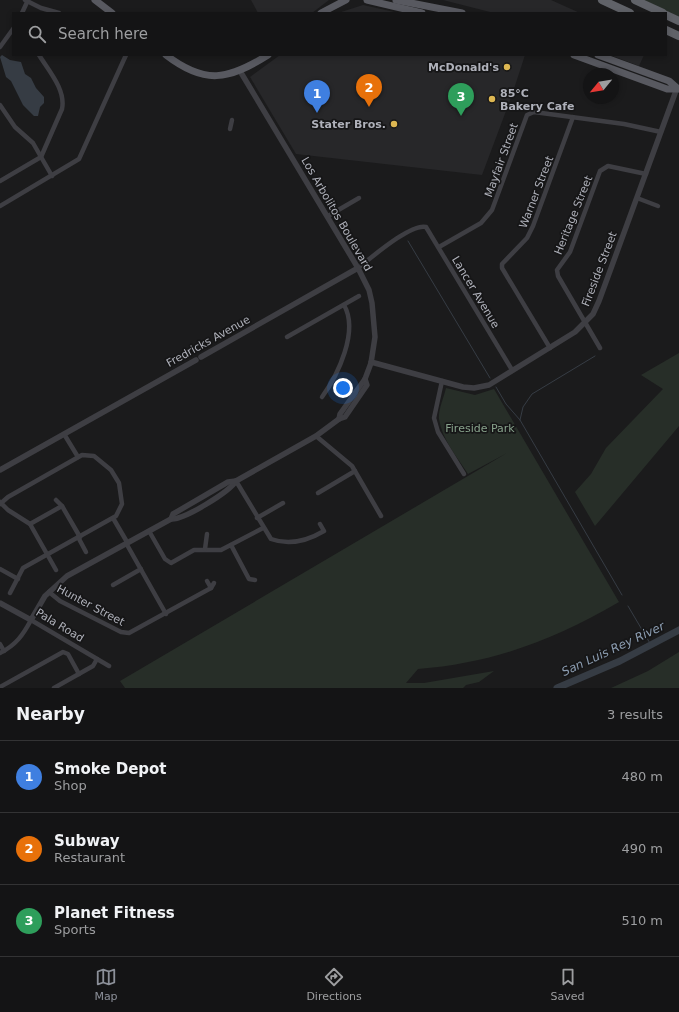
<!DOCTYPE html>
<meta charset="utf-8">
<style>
body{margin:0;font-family:"DejaVu Sans",sans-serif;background:#1d1d1e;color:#f1f3f6}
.compass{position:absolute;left:583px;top:68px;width:36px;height:36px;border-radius:50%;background:#141415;box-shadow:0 2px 6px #0003;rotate:240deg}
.you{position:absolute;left:343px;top:388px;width:14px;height:14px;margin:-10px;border:3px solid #fff;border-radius:50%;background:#1a73e8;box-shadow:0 0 0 6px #1a73e833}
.badge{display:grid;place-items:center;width:26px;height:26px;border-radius:50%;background:#8c9099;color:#fff;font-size:13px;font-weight:700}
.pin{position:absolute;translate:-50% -33px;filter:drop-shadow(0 1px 2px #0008)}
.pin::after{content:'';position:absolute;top:21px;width:14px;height:12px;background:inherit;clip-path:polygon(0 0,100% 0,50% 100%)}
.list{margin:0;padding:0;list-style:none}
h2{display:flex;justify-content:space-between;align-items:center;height:52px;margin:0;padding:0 16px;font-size:17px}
h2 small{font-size:13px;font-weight:400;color:#9d9ea0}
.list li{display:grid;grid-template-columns:26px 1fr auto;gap:12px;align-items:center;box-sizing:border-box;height:72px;padding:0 16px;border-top:1px solid #333334}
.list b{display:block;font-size:15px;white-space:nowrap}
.list p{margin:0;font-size:13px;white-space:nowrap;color:#9d9ea0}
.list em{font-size:13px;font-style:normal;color:#9d9ea0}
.icon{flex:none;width:22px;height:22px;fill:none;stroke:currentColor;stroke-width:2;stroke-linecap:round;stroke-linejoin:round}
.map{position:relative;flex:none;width:679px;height:688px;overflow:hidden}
.search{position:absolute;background:#141415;box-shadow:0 2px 6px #0003;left:12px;right:12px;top:12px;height:44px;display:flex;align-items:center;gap:10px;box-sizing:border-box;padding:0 14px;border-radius:0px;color:#9d9ea0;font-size:15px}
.sheet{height:268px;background:#141415}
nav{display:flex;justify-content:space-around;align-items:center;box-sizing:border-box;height:56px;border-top:1px solid #333334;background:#141415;font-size:11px;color:#9d9ea0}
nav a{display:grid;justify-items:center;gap:2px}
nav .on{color:#8c9099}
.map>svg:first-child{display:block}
.built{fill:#272729}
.green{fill:#272e28}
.water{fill:#363c44}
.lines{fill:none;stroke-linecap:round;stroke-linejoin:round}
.stream{stroke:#363c44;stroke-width:1}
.river{stroke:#363c44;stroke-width:7}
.minor{stroke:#3e3e43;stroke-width:4.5}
.tertiary{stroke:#3e3e43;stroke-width:5.5}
.primary{stroke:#585960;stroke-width:7}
.trunk{stroke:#606268;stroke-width:8}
.poi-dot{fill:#ddb752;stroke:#161617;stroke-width:1.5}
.labels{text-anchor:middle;stroke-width:3.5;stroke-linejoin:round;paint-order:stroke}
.poi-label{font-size:11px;font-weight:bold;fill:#afb1ba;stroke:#161617;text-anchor:end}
.street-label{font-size:11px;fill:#afb1ba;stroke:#161617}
.park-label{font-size:11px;fill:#88a38c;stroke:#161617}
.water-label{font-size:12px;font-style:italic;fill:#8b9cb0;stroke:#161617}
</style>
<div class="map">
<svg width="679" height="688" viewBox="0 0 679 688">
<rect width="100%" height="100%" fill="#1b1b1c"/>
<g class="built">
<path d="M251,0H329L312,13H258Z"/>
<path d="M443,0H551L580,13H494Z"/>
<path d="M363,5L399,13H338Z"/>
<path d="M280,55H525L512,95L482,175L296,154L250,77Z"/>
<path d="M610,55H644L639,66Z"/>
</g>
<g class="green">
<path d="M644,0H679V17Z"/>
<path d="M679,353V426L595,526L575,492L591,474L606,448L663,389L641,375Z"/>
<path d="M446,388L475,395L494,389L619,602C553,640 494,663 418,669L406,683H424L494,671L479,682L466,685L463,688H125L120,681L507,453L468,474C457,457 442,439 439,419C438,410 444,397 446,388Z"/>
<path d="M679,652V688H611L648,671Z"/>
</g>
<path class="water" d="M2,55L10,60L21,62L25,74L31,78L36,88L44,97V103L40,107L38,116H34L23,105L11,81L6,77L0,57Z"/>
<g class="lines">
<g class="stream">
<path d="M408,241L490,378"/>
<path d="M496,387L506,404L520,420L622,595"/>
<path d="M520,420L523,407L532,394L595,356"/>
<path d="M628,606L651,645"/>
</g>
<path class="river" d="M557,688L620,661L679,630"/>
<g class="minor">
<path d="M25,0L41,8L59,13"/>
<path d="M22,13L28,0"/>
<path d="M0,47L13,29"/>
<path d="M0,105L15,127L33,143L52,176"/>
<path d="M230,129L232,120"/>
<path d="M0,181L41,157L62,109C66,90 49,71 39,55"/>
<path d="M637,198L658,206"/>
<path d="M0,206L79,159L126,55"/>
<path d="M328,216L359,198"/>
<path d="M439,247L481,223L492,210L527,115L534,112L624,124L661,132"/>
<path d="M358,268C371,258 411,223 426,227L512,370"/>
<path d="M287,337L359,296"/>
<path d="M550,348L502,268V264L527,238L533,226L573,117"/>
<path d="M600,348L558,276L557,270L570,252L600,171L608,166L646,174"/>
<path d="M442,381L434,418L438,432L464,474"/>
<path d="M322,397C338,375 359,331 344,305"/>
<path d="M64,434L78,457"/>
<path d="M316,436L352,466L381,516"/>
<path d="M236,481L271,539C290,546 307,541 324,531L320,524"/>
<path d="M318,493L355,471"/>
<path d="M56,500L62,506L80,537"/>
<path d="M0,502L8,510L30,524L56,570"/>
<path d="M0,504L8,497L82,455L94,456L111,470L119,483L122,504L116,516L23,568L10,593"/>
<path d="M113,518L127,542"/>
<path d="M257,518L283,503"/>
<path d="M30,524L62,506"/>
<path d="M149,531L165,559L171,563L194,550H221L263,528"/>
<path d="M78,537L86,552"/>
<path d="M126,543L166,614"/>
<path d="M231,545L249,579L255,580"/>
<path d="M205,549L207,534"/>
<path d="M0,569L18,579"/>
<path d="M207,581L211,588"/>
<path d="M113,585L141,569"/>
<path d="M49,592L60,601L121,632L129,633L211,588L214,583"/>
<path d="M0,644L4,651"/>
<path d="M0,653C16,645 23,635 31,620L109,666"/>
<path d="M0,687L63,652L68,654L79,674"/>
<path d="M54,688L93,666L97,659"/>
</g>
<g class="tertiary">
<path d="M240,71L358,268L369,290L372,303L375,337L371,363L365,379L340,414L339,419"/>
<path d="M201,357L358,268"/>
<path d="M371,362L463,387L474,388L489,385L575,332L593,314L599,301L677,88"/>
<path d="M0,470L196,360"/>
<path d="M171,519C184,520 229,492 236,481"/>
<path d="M0,603L31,620L45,596L67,576L171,519L173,514L228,482L236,481L316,436L339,419L345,417L367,385L365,379"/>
</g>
<g class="primary">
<path d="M95,0L112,13"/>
<path d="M367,0L422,13"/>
<path d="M396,0L462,13"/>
<path d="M321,13L346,0"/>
<path d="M166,55C205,85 228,80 268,55"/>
<path d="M574,55L667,89H679"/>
<path d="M598,55L669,81L677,88"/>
</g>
<g class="trunk">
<path d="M602,0L630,13"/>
<path d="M635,0L663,13"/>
<path d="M666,15L679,21"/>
<path d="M666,30L679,36"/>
</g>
</g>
<g class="poi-dot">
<circle cx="507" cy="67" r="4"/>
<circle cx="492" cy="99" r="4"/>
<circle cx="394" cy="124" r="4"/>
</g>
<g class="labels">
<g class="poi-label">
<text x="499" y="71">McDonald's</text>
<text x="500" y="97" text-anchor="start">85°C<tspan x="500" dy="13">Bakery Cafe</tspan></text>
<text x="386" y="128">Stater Bros.</text>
</g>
<g class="street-label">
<text transform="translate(501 160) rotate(-70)" y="4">Mayfair Street</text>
<text transform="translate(536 192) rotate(-69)" y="4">Warner Street</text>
<text transform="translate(337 214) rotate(60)" y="4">Los Arbolitos Boulevard</text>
<text transform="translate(573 215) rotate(-68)" y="4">Heritage Street</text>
<text transform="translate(599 269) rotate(-69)" y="4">Fireside Street</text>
<text transform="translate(476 292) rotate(59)" y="4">Lancer Avenue</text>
<text transform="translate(208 341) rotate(-29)" y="4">Fredricks Avenue</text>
<text transform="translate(91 605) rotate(28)" y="4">Hunter Street</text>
<text transform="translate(60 625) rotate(31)" y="4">Pala Road</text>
</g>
<g class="park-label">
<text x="480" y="432">Fireside Park</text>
</g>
<g class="water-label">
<text transform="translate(613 649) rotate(-25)" y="4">San Luis Rey River</text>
</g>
</g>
</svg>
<svg class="compass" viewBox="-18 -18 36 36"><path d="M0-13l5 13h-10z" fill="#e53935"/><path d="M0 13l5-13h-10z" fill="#9d9ea0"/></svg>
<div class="you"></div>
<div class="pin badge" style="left:317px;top:113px;background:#3f7fe0">1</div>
<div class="pin badge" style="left:369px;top:107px;background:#e8710a">2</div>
<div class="pin badge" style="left:461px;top:116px;background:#2e9e5b">3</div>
<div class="search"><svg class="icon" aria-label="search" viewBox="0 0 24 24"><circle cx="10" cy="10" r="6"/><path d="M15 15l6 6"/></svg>Search here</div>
</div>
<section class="sheet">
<h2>Nearby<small>3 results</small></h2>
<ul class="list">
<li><span class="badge" style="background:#3f7fe0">1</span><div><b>Smoke Depot</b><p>Shop</p></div><em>480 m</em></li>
<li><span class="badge" style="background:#e8710a">2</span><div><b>Subway</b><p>Restaurant</p></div><em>490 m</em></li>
<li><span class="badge" style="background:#2e9e5b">3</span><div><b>Planet Fitness</b><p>Sports</p></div><em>510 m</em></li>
</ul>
</section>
<nav>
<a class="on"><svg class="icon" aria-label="map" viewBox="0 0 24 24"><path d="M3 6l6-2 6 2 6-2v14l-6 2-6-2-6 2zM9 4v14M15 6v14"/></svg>Map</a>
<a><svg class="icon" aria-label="directions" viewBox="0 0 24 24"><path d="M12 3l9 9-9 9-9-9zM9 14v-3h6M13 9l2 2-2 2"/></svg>Directions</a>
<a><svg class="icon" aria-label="saved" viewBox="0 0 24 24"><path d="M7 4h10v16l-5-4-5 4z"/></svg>Saved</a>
</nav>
